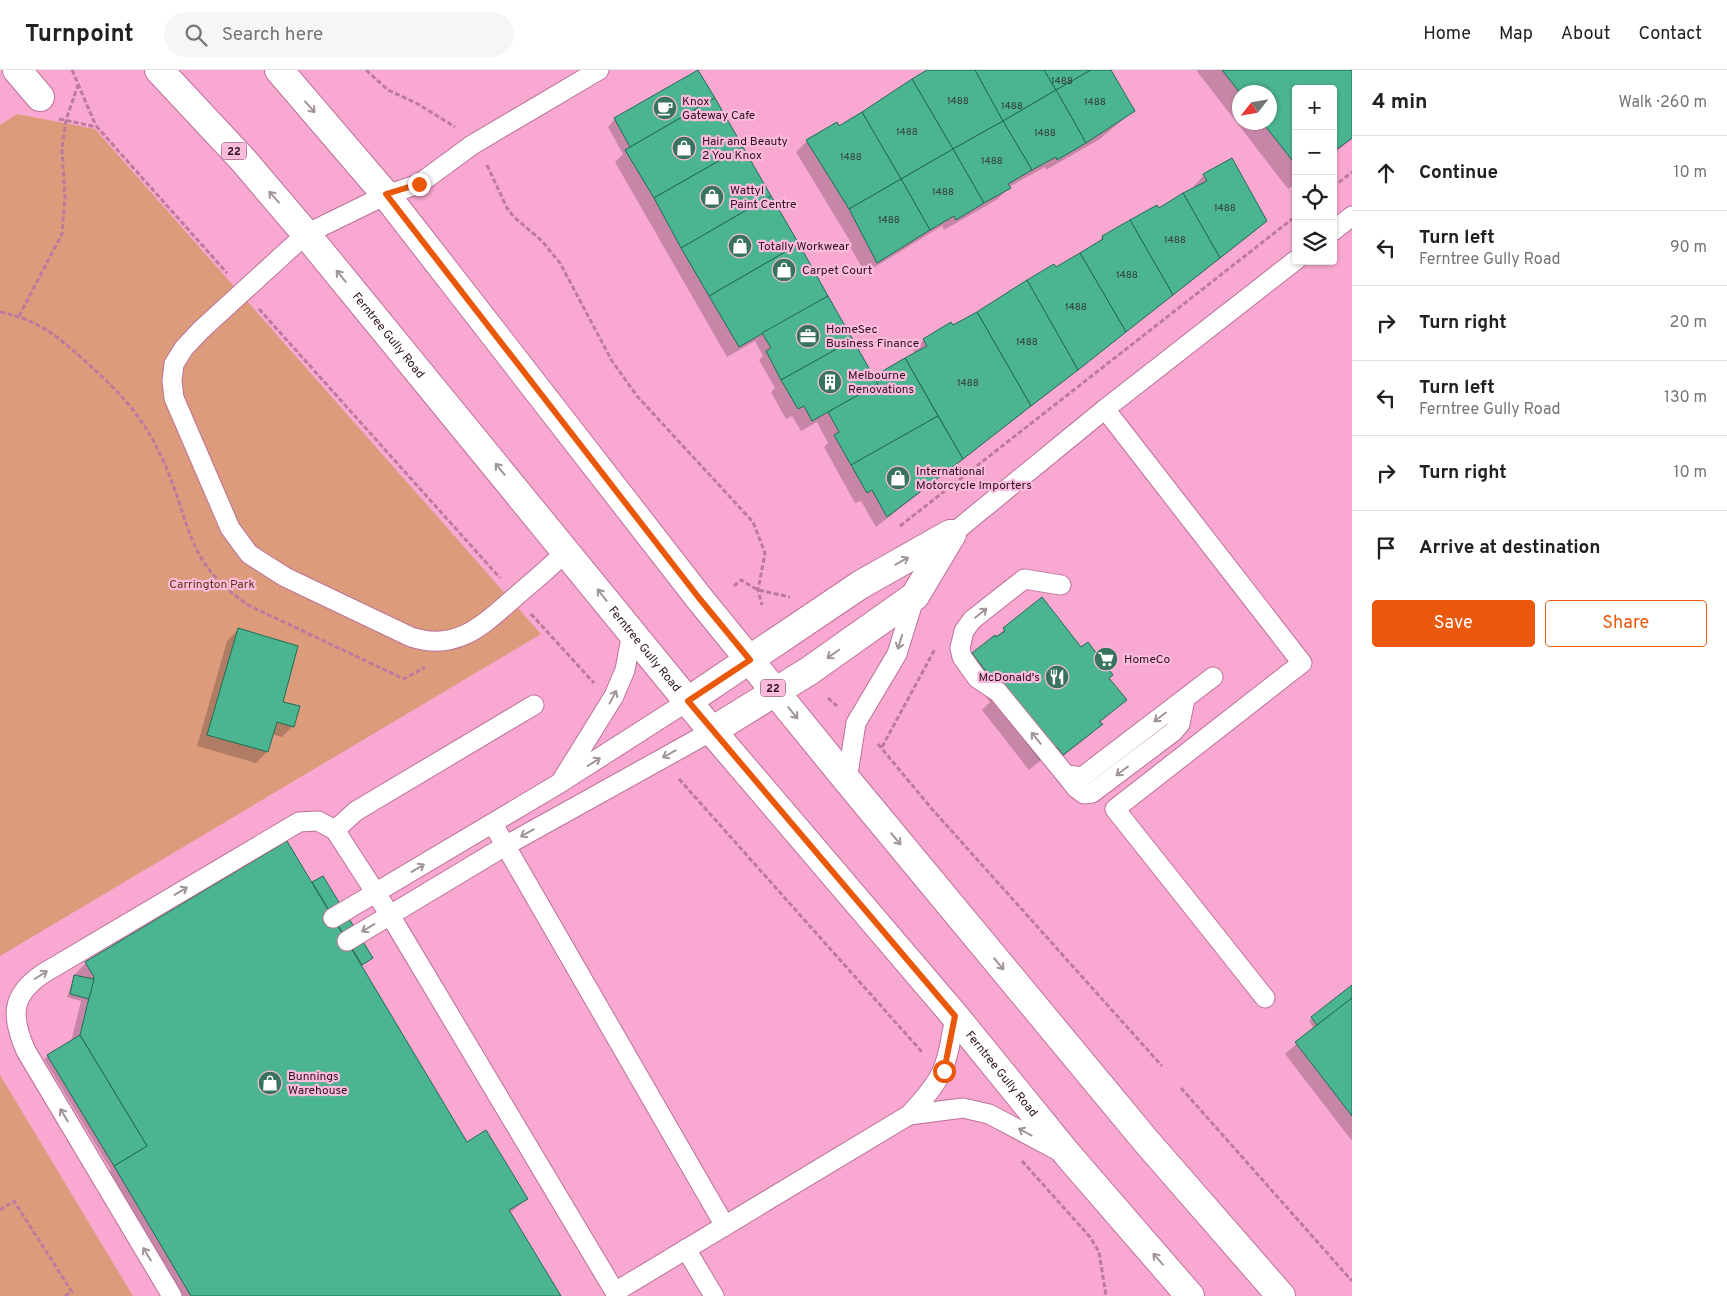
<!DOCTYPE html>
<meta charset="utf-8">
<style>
body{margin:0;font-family:Overpass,sans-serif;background:#f6f6f6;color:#202124}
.controls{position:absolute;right:15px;top:15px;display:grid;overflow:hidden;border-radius:5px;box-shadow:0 1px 4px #0004}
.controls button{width:45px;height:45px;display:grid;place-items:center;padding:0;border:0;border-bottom:1px solid #e0e0e0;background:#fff;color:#202124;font:25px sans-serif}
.compass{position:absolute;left:1232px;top:15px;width:45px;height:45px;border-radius:50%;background:#fff;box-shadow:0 1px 4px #0004;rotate:239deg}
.stop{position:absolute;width:15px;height:15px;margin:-11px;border:4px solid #ea580c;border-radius:50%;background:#fff}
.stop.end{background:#ea580c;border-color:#fff;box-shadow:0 1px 5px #0008}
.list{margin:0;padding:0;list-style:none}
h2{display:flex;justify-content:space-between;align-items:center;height:65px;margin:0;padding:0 20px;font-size:21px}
h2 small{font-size:16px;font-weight:400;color:#757577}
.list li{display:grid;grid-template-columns:32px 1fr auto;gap:15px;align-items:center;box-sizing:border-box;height:75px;padding:0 20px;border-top:1px solid #e0e0e0}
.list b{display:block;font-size:19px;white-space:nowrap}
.list p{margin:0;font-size:16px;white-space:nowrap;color:#757577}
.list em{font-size:16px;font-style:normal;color:#757577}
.actions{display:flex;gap:10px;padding:15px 20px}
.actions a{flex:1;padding:11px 0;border:1px solid #ea580c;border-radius:5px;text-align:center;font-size:18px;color:#ea580c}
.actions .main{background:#ea580c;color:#fff}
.icon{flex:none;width:28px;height:28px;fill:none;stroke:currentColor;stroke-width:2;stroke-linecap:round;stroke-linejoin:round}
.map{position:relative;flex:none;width:1352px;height:1226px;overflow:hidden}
header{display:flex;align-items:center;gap:30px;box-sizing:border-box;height:70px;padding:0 25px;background:#fff;border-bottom:1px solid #e0e0e0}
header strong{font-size:24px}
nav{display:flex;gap:28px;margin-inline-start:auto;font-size:18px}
.search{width:350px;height:45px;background:#f6f6f6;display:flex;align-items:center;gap:12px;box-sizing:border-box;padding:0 18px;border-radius:28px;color:#757577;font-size:19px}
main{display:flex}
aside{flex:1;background:#fff}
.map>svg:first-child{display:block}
.green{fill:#dc9c7c}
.shadow{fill:#0003;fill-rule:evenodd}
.building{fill:#4bb490;stroke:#1f6d54}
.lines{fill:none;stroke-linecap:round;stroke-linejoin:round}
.service-casing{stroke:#bc7199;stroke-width:21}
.minor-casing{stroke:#bc7199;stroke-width:30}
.primary-casing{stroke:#bc7199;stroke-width:30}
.path{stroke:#bc7a9d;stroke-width:3;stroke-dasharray:5 2.5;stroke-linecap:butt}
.service{stroke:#fff;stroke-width:19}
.minor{stroke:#fff;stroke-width:28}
.primary{stroke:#fff;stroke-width:28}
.oneway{stroke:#a0939b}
.route{stroke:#ea580c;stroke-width:6}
.labels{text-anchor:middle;stroke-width:4.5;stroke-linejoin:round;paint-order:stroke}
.number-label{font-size:10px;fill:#34393c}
.shield{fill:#fdbbdc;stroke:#6b4358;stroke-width:1}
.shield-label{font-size:11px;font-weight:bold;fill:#2d1020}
.poi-label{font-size:12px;fill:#2d1020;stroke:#fdbbdc;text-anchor:start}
.street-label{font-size:12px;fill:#2d1020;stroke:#fdbbdc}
.park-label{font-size:12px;fill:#673316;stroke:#fdbbdc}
</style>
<header>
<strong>Turnpoint</strong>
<div class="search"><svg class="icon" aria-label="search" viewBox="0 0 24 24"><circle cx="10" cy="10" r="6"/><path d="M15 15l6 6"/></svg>Search here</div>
<nav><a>Home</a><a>Map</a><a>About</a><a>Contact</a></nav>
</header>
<main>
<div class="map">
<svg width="1352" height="1226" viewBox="0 0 1352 1226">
<rect width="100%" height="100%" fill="#f9a8d2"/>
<g class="green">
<path d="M17,44L95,59L541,564L0,886V55Z"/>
<path d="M0,1005L133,1226H0Z"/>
</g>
<g class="shadow">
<path d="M931,0H1110L1133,41L1100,69L1046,100L1045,97L1009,117L998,129L944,160L942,156L865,203L848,173L850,171L796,82L807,71L839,58Z"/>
<path d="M1196,0H1352V69L1333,84V19H1296V113L1288,119ZM1240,22H1270V52H1240Z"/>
<path d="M713,28L873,308L915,284L913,281L924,270L953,257L1095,175L1103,167L1194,119L1193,117L1204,105L1265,151L1254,162L876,457L861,431L855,433L824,377L828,373L817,352L801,361L792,346L786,349L771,322L775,318L759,290L763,286L755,271L727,287L615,92L623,84L608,57L615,49Z"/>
<path d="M1042,529L1081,579L1125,630L1099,653L1101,654L1090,665L1052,695L1045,687L1029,700L982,640L990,632L961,595Z"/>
<path d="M238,560L293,656L282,667L272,664L267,682L256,693L197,676L227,571Z"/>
<path d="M323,808L368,891L360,896L467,1074L526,1129L510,1143L559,1226H174L103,1108L111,1100L44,989L71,972L81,931L67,927L75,904L86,893L312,815Z"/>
<path d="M1352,917V1071L1285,984L1314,959L1309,951L1312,948Z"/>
</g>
<g class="building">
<path d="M698,0L715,28L630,77L614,48Z"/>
<path d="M927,0H975L1003,51L953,79L912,9Z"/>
<path d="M975,0H1044L1056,20L1003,51Z"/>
<path d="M1044,0H1091L1056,20Z"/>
<path d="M1091,0H1111L1135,41L1086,73L1056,20Z"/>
<path d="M1222,0H1352V68L1333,82V19H1296V95L1262,52H1270V22L1240,23Z"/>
<path d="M912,9L953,79L901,109L862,42Z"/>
<path d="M1056,20L1086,73L1057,90L1056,87L1032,100L1003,51Z"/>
<path d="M715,28L743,77L654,128L625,80Z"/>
<path d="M862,42L901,109L849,139L806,70L837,52L839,56Z"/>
<path d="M1003,51L1032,100L1008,114L1011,118L984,133L953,79Z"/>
<path d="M743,77L771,126L681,178L654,128Z"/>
<path d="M953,79L984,133L956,150L954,146L930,160L901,109Z"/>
<path d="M1232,88L1267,151L1220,188L1183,123L1207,111L1203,104Z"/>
<path d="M901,109L930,160L877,193L849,139Z"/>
<path d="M1183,123L1220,188L1173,225L1130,150L1157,135L1159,138Z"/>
<path d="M771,126L799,174L709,226L681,178Z"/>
<path d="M1130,150L1173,225L1126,262L1080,183L1103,169L1102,166Z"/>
<path d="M799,174L828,226L739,277L709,226Z"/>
<path d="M1080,183L1126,262L1078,300L1027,210L1054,194L1056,197Z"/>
<path d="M1027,210L1078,300L1031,336L977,242Z"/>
<path d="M828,226L853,270L781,310L766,281L771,278L762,263Z"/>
<path d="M977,242L1031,336L963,389L905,288L927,276L923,269L951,252L953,255Z"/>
<path d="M853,270L878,314L812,351L804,336L798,339L781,310Z"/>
<path d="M905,288L938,346L851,395L834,365L839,362L828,342L878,314L874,306Z"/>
<path d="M938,346L963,389L887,447L872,420L867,423L851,395Z"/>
<path d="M1042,527L1081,577L1088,572L1113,605L1109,608L1127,630L1099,652L1103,654L1063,685L1057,677L1040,690L992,628L1001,621L972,583L995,565L996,567L1005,561L1003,558Z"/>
<path d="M238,558L298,576L283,632L300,636L294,657L277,652L268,682L207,665Z"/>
<path d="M287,771L467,1072L486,1060L528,1129L509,1140L561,1226H191L114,1096L147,1076L80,965L94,907L85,892Z"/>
<path d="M323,806L373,888L362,895L312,812Z"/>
<path d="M74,905L94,909L89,929L70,924Z"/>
<path d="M1352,915V928L1317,955L1311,947Z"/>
<path d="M1352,928V1046L1295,972Z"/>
<path d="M80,965L147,1076L114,1096L47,985Z"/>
</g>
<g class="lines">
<g class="service-casing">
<g id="service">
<path d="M1333,161L1352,146"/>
<path d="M1105,339L1302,593L1115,739L1265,928"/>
<path d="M952,464L1105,339L1296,190"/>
<path d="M567,481C550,497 533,512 515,527C483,555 457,582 411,567L285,507L249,484L230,458L174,328L172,311L174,294L184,278L201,260L306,164L386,125L419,114L472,75L599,0"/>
<path d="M1061,515L1024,509L972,550L964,561L960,578L962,587L977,608L998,622L1065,704L1082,707L1213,607"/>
<path d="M1065,704L1076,718L1084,724L1092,723L1173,662L1180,654L1185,629"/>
<path d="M562,710L614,626L625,600L632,563"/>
<path d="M847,710L856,653L897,584L915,526"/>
<path d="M493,754L725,1156"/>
<path d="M335,760L356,741L534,635"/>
<path d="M333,848L560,713L688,631"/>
<path d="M347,871L505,776L712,661"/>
<path d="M909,1045L963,1038L989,1044L1057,1080"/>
<path d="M686,1179L714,1226"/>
<path d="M172,1226L26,981C11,947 10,925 44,903L299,752L318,751L335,760L390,845L615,1222L909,1045C946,1006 946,997 955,946"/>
</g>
</g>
<g class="minor-casing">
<g id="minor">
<path d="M17,0L40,27"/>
<path d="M688,631L860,515L950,464"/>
<path d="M712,661L809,601L915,526L952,464"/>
</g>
</g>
<g class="primary-casing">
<g id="primary">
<path id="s1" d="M159,0L244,91L306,164L712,661L955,946L1068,1085L1190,1226"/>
<path d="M279,0L386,125L699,528L847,710L1146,1071L1281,1226"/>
</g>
</g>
<g class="path">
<path d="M72,0L96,56"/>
<path d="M366,0L388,20L418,34L455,57"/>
<path d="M59,49L97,57L227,203"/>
<path d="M487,95L507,138L514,147L542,171L560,193L612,291L637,326L753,452L765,483L758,520L762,535"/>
<path d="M1333,117L1352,102"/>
<path d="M259,239L500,508"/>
<path d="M0,242C38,250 56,265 84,290C121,324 141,343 163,390C192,454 184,493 250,536L404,609L425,597"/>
<path d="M19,246L62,164L65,128L62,79L66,50L78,15"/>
<path d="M900,456L1296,146"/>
<path d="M734,516L741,510L758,520L790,527"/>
<path d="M531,544L594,613"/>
<path d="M828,628L837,636"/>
<path d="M878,674L932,739L1162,996"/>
<path d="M882,677L935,579"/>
<path d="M679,709L922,982"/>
<path d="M1181,1018L1352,1211"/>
<path d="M1022,1091L1090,1167L1099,1182L1106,1226"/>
<path d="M0,1140L14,1131L72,1222L64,1226"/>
</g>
<use href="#service" class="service"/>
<use href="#minor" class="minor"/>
<use href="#primary" class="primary"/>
</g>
<defs><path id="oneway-shaft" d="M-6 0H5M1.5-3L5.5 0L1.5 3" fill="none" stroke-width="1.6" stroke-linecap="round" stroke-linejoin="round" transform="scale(1.25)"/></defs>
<g class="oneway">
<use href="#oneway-shaft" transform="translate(310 37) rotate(49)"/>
<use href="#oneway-shaft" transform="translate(274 127) rotate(-131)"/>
<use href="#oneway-shaft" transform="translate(341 206) rotate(-129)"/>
<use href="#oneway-shaft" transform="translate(500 399) rotate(-129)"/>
<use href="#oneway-shaft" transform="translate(902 491) rotate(-29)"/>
<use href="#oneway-shaft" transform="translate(602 525) rotate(-128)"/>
<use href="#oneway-shaft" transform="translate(981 543) rotate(-39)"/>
<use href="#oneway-shaft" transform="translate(900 572) rotate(107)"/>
<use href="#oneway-shaft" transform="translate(833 584) rotate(145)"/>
<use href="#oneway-shaft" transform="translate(613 627) rotate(-62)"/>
<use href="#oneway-shaft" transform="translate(793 643) rotate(51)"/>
<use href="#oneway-shaft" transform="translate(1160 647) rotate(143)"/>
<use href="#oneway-shaft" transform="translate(1036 668) rotate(-129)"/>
<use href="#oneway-shaft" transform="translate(669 684) rotate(151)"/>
<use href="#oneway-shaft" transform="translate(594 692) rotate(-32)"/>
<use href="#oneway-shaft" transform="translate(1122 701) rotate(143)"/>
<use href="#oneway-shaft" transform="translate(527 763) rotate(151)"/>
<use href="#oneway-shaft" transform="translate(896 769) rotate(50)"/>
<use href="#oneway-shaft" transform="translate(418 798) rotate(-31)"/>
<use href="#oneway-shaft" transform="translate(181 821) rotate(-31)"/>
<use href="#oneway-shaft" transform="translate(368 858) rotate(149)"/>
<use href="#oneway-shaft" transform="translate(999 894) rotate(50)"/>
<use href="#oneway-shaft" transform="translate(41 905) rotate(-32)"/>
<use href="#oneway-shaft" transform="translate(64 1045) rotate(-121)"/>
<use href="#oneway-shaft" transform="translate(1025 1062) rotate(-151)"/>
<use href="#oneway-shaft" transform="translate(147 1184) rotate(-121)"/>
<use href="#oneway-shaft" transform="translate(1158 1189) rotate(-131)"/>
</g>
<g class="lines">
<path class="route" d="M419,114L386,124L699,528L750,590L688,631L955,946L944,1001"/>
</g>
<defs>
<g id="cafe-disc" transform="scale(1.25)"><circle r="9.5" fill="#37735d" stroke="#fdbbdc"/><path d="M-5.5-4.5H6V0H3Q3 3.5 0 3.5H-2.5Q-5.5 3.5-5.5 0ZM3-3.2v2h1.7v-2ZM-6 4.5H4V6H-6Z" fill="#fff"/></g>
<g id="shop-disc" transform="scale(1.25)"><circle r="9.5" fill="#37735d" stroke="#fdbbdc"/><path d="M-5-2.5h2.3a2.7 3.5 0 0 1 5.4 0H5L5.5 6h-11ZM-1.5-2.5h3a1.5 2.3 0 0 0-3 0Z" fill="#fff"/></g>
<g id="office-disc" transform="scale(1.25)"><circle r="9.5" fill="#37735d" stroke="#fdbbdc"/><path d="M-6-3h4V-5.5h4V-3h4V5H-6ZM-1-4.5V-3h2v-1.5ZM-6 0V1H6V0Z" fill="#fff"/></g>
<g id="building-disc" transform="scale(1.25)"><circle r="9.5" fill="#37735d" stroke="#fdbbdc"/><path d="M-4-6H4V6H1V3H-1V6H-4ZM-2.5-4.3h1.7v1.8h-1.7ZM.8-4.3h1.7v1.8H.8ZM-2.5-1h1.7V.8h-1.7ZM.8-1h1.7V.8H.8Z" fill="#fff"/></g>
<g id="supermarket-disc" transform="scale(1.25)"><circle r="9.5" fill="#37735d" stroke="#fdbbdc"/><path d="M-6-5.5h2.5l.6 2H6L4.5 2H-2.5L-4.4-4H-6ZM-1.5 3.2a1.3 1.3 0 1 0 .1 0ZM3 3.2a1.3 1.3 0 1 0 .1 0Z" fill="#fff"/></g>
<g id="restaurant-disc" transform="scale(1.25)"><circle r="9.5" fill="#37735d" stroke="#fdbbdc"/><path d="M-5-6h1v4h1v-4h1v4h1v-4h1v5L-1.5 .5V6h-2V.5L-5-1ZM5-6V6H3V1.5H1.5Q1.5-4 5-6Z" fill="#fff"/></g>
</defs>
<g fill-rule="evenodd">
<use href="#cafe-disc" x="665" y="38"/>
<use href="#shop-disc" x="684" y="78"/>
<use href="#shop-disc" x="712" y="127"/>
<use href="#shop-disc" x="740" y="176"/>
<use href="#shop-disc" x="784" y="200"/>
<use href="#office-disc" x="808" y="266"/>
<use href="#building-disc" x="830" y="312"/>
<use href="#shop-disc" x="898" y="408"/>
<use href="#supermarket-disc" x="1106" y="589"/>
<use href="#restaurant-disc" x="1057" y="607"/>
<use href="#shop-disc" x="270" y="1013"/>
</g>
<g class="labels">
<g class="number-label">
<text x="1062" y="14">1488</text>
<text x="958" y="34">1488</text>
<text x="1095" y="35">1488</text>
<text x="1012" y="39">1488</text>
<text x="907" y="65">1488</text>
<text x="1045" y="66">1488</text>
<text x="851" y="90">1488</text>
<text x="992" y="94">1488</text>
<text x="943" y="125">1488</text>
<text x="1225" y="141">1488</text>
<text x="889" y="153">1488</text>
<text x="1175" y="173">1488</text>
<text x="1127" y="208">1488</text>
<text x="1076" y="240">1488</text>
<text x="1027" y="275">1488</text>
<text x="968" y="316">1488</text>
</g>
<g class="shield">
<rect x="221.5" y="72.5" width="25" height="17" rx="4"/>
<rect x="760.5" y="609.5" width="25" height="17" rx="4"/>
</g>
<g class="shield-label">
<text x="234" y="85">22</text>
<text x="773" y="622">22</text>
</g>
<g class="poi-label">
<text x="682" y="35">Knox<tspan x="682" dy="14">Gateway Cafe</tspan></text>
<text x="702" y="75">Hair and Beauty<tspan x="702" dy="14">2 You Knox</tspan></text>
<text x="730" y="124">Wattyl<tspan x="730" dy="14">Paint Centre</tspan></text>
<text x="758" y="180">Totally Workwear</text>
<text x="802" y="204">Carpet Court</text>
<text x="826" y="263">HomeSec<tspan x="826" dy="14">Business Finance</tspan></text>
<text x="848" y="309">Melbourne<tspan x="848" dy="14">Renovations</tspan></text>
<text x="916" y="405">International<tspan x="916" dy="14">Motorcycle Importers</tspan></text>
<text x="1124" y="593">HomeCo</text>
<text x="1040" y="611" text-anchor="end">McDonald's</text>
<text x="288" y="1010">Bunnings<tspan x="288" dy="14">Warehouse</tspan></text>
</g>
<g class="street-label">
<text dy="4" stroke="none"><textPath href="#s1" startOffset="351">Ferntree Gully Road</textPath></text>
<text dy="4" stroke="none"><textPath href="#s1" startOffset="756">Ferntree Gully Road</textPath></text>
<text dy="4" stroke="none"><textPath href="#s1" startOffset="1311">Ferntree Gully Road</textPath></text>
</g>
<g class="park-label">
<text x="212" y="518">Carrington Park</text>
</g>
</g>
</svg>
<div class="controls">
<button>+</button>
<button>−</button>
<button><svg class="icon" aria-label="locate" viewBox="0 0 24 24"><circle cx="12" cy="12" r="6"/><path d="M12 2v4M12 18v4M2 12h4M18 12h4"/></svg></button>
<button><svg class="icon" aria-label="layers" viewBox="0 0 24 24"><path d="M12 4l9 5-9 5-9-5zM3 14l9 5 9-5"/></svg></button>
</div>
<svg class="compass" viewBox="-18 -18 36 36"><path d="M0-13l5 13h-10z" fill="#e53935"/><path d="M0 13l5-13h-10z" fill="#757577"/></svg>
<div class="stop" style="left:944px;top:1001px"></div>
<div class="stop end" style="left:419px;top:114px"></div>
</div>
<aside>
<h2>4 min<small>Walk · 260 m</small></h2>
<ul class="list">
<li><svg class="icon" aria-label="ahead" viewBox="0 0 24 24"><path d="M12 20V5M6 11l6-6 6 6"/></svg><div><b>Continue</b></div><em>10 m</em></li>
<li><svg class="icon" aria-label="left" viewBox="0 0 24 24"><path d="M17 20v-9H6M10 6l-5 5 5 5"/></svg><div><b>Turn left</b><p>Ferntree Gully Road</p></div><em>90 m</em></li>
<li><svg class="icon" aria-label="right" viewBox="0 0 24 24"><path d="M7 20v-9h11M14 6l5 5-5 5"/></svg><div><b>Turn right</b></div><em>20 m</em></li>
<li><svg class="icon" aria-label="left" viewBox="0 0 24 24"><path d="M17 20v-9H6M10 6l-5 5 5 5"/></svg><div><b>Turn left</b><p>Ferntree Gully Road</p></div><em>130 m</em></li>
<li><svg class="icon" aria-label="right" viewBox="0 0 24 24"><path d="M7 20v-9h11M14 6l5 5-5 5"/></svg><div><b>Turn right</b></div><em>10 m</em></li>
<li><svg class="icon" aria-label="arrive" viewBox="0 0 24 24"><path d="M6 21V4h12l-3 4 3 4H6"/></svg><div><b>Arrive at destination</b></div></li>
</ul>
<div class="actions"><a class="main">Save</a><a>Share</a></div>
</aside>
</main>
